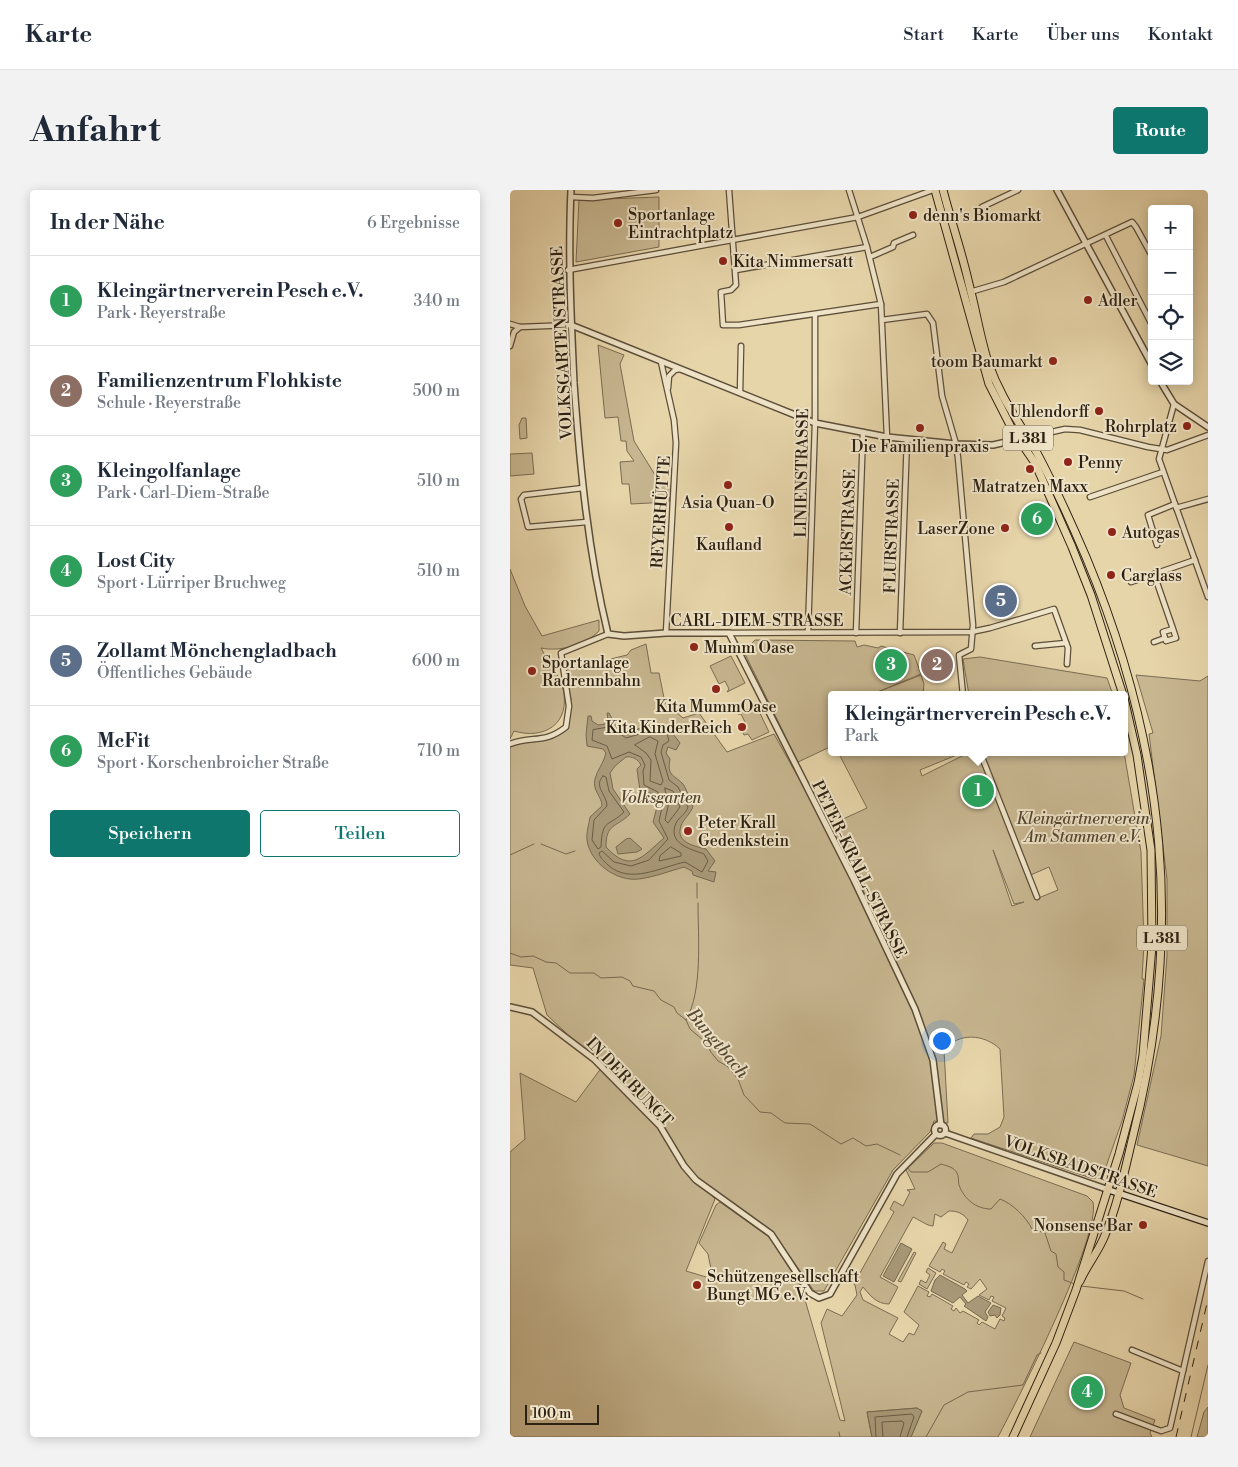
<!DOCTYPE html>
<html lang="de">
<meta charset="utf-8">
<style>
body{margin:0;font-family:"Libre Bodoni",serif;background:#f2f2f3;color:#1f2937}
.controls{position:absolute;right:15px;top:15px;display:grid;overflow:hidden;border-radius:5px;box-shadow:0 2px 12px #0003}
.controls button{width:45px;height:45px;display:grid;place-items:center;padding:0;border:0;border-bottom:1px solid #e0e1e3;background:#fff;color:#1f2937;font:25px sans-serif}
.scale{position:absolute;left:15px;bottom:12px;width:74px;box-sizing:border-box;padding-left:5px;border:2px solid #2d2113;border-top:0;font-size:14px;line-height:18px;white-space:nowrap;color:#2d2113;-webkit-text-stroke:4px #efe4c8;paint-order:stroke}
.you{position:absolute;left:431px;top:850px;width:18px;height:18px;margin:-12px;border:4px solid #fff;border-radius:50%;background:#1a73e8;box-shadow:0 0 0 8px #1a73e833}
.badge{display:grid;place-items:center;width:32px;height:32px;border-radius:50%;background:#0f766e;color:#fff;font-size:16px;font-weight:700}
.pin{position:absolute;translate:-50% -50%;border:2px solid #fff;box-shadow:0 1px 5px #0006}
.popup{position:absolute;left:318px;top:501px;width:300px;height:65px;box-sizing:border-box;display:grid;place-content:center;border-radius:5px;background:#fff;filter:drop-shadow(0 1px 4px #0005);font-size:16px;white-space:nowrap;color:#747a83}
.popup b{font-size:19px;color:#1f2937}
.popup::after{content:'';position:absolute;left:50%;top:100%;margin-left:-10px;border:10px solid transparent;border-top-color:#fff}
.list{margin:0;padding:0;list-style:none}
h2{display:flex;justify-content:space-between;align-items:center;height:65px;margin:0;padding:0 20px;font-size:21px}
h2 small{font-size:16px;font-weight:400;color:#747a83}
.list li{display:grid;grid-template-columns:32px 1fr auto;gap:15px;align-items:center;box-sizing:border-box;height:90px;padding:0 20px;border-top:1px solid #e0e1e3}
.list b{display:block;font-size:19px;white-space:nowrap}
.list p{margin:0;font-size:16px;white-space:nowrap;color:#747a83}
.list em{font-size:16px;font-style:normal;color:#747a83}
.actions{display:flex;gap:10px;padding:15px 20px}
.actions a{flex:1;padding:11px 0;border:1px solid #0f766e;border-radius:5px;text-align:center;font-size:18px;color:#0f766e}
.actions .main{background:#0f766e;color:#fff}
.icon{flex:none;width:28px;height:28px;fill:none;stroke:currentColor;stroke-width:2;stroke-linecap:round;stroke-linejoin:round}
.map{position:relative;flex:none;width:698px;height:1247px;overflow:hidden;border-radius:5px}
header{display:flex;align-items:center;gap:30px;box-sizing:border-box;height:70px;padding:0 25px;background:#fff;border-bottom:1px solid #e0e1e3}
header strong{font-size:24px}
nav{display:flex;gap:28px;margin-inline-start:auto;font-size:18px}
.intro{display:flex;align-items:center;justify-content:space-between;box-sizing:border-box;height:120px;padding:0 30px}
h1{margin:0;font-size:35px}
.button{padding:12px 22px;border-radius:5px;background:#0f766e;color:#fff;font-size:18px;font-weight:700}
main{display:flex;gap:30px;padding:0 30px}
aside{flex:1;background:#fff;border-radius:5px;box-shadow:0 2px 12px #0003}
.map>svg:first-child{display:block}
.green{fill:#c7b690;stroke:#7a6c52;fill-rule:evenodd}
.water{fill:#a89877;stroke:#77684f;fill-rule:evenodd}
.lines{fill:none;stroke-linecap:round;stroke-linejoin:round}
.shore{stroke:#6a5c45;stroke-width:1}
.stream{stroke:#77684f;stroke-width:1}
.minor-casing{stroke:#5c4e39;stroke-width:7}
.tertiary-casing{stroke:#5c4e39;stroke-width:8}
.secondary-casing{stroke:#2d2113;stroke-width:8}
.primary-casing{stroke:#2d2113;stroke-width:9}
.minor{stroke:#efe4c8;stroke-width:4.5}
.tertiary{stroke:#efe4c8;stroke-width:5}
.secondary{stroke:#efe4c8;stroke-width:5.5}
.primary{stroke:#e7d5aa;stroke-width:7}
.rail{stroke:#2d2113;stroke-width:1;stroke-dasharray:9 9;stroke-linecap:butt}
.poi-dot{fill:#8f2418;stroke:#efe4c8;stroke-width:2}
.labels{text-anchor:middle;stroke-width:4;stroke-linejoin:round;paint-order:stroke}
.shield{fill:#efe4c8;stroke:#675c49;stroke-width:1}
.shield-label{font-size:15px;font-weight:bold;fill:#2d2113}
.poi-label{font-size:16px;fill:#2d2113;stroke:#efe4c8;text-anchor:start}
.street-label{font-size:16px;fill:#2d2113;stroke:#efe4c8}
.park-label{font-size:16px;font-style:italic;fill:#544632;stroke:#efe4c8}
.water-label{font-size:18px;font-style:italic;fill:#584b36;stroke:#efe4c8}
</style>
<header>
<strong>Karte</strong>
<nav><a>Start</a><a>Karte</a><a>Über uns</a><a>Kontakt</a></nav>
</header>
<div class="intro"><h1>Anfahrt</h1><a class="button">Route</a></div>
<main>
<aside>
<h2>In der Nähe<small>6 Ergebnisse</small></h2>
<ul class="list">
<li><span class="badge" style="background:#2e9e5b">1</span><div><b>Kleingärtnerverein Pesch e.V.</b><p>Park · Reyerstraße</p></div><em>340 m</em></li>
<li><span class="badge" style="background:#8d6e63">2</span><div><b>Familienzentrum Flohkiste</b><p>Schule · Reyerstraße</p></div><em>500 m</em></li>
<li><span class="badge" style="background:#2e9e5b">3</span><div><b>Kleingolfanlage</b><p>Park · Carl-Diem-Straße</p></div><em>510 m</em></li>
<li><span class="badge" style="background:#2e9e5b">4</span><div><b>Lost City</b><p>Sport · Lürriper Bruchweg</p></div><em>510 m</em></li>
<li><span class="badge" style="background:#5c6f8a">5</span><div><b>Zollamt Mönchengladbach</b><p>Öffentliches Gebäude</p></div><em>600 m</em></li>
<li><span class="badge" style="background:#2e9e5b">6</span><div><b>McFit</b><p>Sport · Korschenbroicher Straße</p></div><em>710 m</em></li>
</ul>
<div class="actions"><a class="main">Speichern</a><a>Teilen</a></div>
</aside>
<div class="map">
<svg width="698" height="1247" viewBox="0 0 698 1247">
<rect width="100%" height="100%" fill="#e7d5aa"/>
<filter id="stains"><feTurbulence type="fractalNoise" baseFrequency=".004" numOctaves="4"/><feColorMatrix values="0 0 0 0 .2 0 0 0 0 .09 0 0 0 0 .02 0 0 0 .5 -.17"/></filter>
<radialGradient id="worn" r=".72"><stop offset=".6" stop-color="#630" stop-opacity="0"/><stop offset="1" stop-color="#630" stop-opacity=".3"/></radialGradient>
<g class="green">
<path d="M149,7V57L66,72L69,10Z"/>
<path d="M88,155L114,165L110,174L124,251L152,296H162L159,312L121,314L119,294H112L110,272L124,271L117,261L116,251H111L108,227L95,228Z"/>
<path d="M12,228H16L17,248L10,249L9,235Z"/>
<path d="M22,263L24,284L0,286V264Z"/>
<path d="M0,379L15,416L32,446L89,430V441C75,455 50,462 31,458C38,472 49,484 53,499C61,534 34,550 4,541L0,549Z"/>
<path d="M245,450L345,451L347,457L354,455L368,458L371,456L404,465L411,484L365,503L411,485L414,494L413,505H322V556L288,572L234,462Z"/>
<path d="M136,454L141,483H149L155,513L173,528L189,523L217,562L264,544L317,639L321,637L320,635L357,618L328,562H454L410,580L412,586L460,562H614L631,662L634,753L632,789H634L624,885L612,931L592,988H581L461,948L464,944H478L490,937L494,927L490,859C474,844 449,842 434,860L438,933L424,931L420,942L383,980L314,1101H304L263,1042L221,1016L189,993L205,1009L176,1081L203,1089L198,1064L189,1053L206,1015L210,1012L259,1047L291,1096L330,1230L335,1231L311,1133L317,1119L332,1126L347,1105L345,1095L338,1089L340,1087L346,1090L384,1022L380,1019L384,1011L393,1016L400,1002L397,1000L405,999L396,980L424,953H432L577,1006L583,1012C591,1046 508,1209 488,1247H401L412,1221L407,1218L357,1222L362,1247H0V962L15,949L10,883L66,912L92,877L37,825L23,778L0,775V554L33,549L56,537L61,509L55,480L117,465L121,460ZM483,660L504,714L514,712L502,716ZM539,677L548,700L526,709L516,687ZM439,1021C447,1021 453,1023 458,1030L442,1063L434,1059L436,1054L433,1052L419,1076L430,1082L432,1079L435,1081L433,1084L454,1095L456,1092L459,1094L457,1097L461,1099L470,1089L477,1099L469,1105L479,1110L481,1106L484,1107L482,1111L496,1118L492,1126L495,1128L494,1131L490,1129L485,1139L472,1132L469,1135L467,1133L469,1130L453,1121L450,1123L446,1118L444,1121L441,1119L443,1116L422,1104L420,1107L417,1106L419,1102L408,1096L394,1122L409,1135L404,1145L399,1143L393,1152L379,1144L388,1128L353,1110L350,1102L353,1097C360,1105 366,1114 379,1114L388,1097L370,1087L403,1027C408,1029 417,1036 423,1036L425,1024L431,1027Z"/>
<path d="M221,466L235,493L217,502L219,499L215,491L209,494L200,476Z"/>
<path d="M470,467L597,488L603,505H459L453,469Z"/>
<path d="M626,485L690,491L698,486V976L627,955L651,846L657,766V689L639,544L643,543Z"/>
<path d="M246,515L259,542L242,550L238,544L234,545L229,535L235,532L231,524H228Z"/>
<path d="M404,1062L406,1063L391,1092L388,1091Z"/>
<path d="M418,1078L426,1083L417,1099L409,1094L411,1090L416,1093L420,1085L416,1082Z"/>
<path d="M564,1152L621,1173L610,1205L614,1218L645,1230L640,1243L642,1247H520Z"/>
<path d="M698,1217V1247H687L694,1222Z"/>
</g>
<g class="water">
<path d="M97,523H99L106,536L116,543L140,535L150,539L159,537C162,544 166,547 170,553L166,560L158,557L156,563L160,569C157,586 163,584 172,593C177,598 179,610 183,616C181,624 173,629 171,636C165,653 185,656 196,659L205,671L198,681L206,682L204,692L183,685L182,681L174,677C160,681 144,687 129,689C107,692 80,673 77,650C76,643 79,634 80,627L92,616C92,606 82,601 85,589C87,580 94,573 96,563L93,559L77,556L76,545L78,526H81L82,531L88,535L95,534L98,530ZM116,567C122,566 128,569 131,575L127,579L130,601L143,604L147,617L143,632L154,648C132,667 121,684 96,657C96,633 106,638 120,624L103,599L100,583L105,576Z"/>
<path d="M120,648L132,659L127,662L108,664L106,657L116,649Z"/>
<path d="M391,1053L402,1059L384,1092L373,1086Z"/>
<path d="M430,1085L455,1099L457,1101L452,1105L458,1113L468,1106L481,1113L475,1122L478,1127L476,1131L454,1116L456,1114L450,1107L443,1113L421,1101L425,1090Z"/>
<path d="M483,1115L491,1118L490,1125L487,1128L485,1125L480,1126L478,1122Z"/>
<path d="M407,1218L412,1221L401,1247H362L357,1222Z"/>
</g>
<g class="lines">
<g class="shore">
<path d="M100,537L116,548L140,541L157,544L159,551L153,555L151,562L159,590L168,597L178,617C176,624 169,627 166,633C157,654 181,659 194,664L198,671L192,682L175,672C151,677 120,695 98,675C94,671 90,668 89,663L92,661L104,672L121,676L139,670L158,649L149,631L152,617L148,602L134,595L133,581L135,575L131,567L119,562L102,569L97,556L82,550L83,540Z"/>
<path d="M140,547L148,551L145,564L153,591L151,595L140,591L141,570L136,563L125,555Z"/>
<path d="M93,586L96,587L99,601L114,622C99,637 92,628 91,657L88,659L82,650L84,630L97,616C97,605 83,596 93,586Z"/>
<path d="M155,598L163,601L170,617L158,633L155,630L158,617Z"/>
<path d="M161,657L171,663V666L149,671L150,666Z"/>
<path d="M366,1247L365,1227L402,1224L404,1227L397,1247"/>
<path d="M373,1247L372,1232L392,1231L394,1233L390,1247"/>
</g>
<g class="stream">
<path d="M31,654L56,664L65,661"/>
<path d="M0,665L24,654"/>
<path d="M187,708V693"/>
<path d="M0,763L11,767L23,766L36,772L46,773L60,783H84L91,788L112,787L120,791L123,796L144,801L151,810L164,817L167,823L176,830L180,839L199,855L200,861L208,871L217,876L228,889L234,905L250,922L261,923L275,933L300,934L331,954L343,948L356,956L367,954L390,965"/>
<path d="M176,830C193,801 188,747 188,713"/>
<path d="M398,978L401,982H418L431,974C437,976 444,977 447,983C449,986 448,991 449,995C454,1009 466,1019 481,1019L490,1009C503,1014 516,1027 522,1039L535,1043L541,1061L546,1064L548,1077L554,1082V1090L565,1094"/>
<path d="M571,1096L614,1101L633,1109"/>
<path d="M329,1242L330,1247"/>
<path d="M416,1247L434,1215L458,1202L513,1195L527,1165L531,1163"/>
<path d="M681,1247L698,1175"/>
</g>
<g class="minor-casing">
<g id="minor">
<path d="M219,0L226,95L221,100L211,102L213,135H229L371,114"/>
<path d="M339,0L357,57L371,114L377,247"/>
<path d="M61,7L83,8L146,0"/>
<path d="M472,17L508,0"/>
<path d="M596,46L642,135"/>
<path d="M360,67L383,57L384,53L403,45"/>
<path d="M58,80L348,27L423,0"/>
<path d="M226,80L357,57"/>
<path d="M460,102L494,92L622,32L626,37L642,66"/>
<path d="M372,130L417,124L423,133L432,206L446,254L448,268L463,435L461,459L449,465L453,505"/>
<path d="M0,134L10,137"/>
<path d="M0,156L4,142L10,137L61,135"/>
<path d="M151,172L164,230L166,253L156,443"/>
<path d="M158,198L159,186L165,180L170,179"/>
<path d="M230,203L231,156"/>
<path d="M664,214L649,269L698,407"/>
<path d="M515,248L555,239L570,240L638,257L657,260L698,245"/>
<path d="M73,298L14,305L11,309L18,337L77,332"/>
<path d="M580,307L653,282"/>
<path d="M666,318L698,309"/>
<path d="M647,355L638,325L665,314"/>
<path d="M644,384L663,439L653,442L656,451L666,448L663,439"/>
<path d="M621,392L685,370"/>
<path d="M298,442L305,233V125"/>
<path d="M219,443L461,442L480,438L544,419L558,458L557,474"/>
<path d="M346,443L353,242"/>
<path d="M390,443L397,249"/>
<path d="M644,452L655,448"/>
<path d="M525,456L556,453"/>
<path d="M0,554C22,545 33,555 56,537L59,516L51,463L98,444"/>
<path d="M470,562L527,707"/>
<path d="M622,1160L673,1181"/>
<path d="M606,1224L651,1241L660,1238L698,1071"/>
</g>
</g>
<g class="tertiary-casing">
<g id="tertiary">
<path d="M61,0C58,65 61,128 64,193C70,277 78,362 98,444L114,446L156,443H219L344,690L405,819L423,870L431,935"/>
<path d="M547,0L642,175"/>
<path d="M61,135L305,233L377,247L446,254L483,255L509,249"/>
<path d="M650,191L664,214L698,237"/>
<path d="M0,817L22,822L84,869L150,936L174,976L186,990L261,1044L300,1103L309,1108L320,1104L387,984L426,944"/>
<circle cx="430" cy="940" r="5.5"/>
<path d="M435,943L599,1000"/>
</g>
</g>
<g class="secondary-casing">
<path id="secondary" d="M599,1000L698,1033"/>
</g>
<g class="primary-casing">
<g id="primary">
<path d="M425,0L479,194L503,241L525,273L562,357L581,405L613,505"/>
<path d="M433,0C441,31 452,62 459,94C466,120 470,147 478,172C491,209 508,230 527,263C545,297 561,332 576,367C656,559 674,744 623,946C615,979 608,1014 595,1045C589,1061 577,1075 570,1091"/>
<path d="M503,1247L546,1153L566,1100L609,964L628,893L633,865L642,756L641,660L627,565L614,508"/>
</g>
</g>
<use href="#minor" class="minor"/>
<use href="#tertiary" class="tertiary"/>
<use href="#secondary" class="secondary"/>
<use href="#primary" class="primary"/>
<path class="rail" d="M666,1247L698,1109"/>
</g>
<g class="poi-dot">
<circle cx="403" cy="25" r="5"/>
<circle cx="108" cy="33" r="5"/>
<circle cx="213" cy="71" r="5"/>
<circle cx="578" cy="110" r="5"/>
<circle cx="543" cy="171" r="5"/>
<circle cx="589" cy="221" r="5"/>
<circle cx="677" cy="236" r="5"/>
<circle cx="410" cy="238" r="5"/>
<circle cx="558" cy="272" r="5"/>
<circle cx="520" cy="279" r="5"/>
<circle cx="218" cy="295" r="5"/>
<circle cx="219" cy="337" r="5"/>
<circle cx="495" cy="338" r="5"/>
<circle cx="602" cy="342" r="5"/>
<circle cx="601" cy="385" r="5"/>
<circle cx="184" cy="457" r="5"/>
<circle cx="22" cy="481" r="5"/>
<circle cx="206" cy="499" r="5"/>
<circle cx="232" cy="537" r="5"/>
<circle cx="178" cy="641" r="5"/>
<circle cx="633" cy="1035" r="5"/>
<circle cx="187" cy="1095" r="5"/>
</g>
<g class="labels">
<g class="shield">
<rect x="493" y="235.5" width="50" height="25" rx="4"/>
<rect x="627" y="735.5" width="50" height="25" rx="4"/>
</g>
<g class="shield-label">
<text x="518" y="253">L 381</text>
<text x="652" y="753">L 381</text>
</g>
<g class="poi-label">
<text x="118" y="30">Sportanlage<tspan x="118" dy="18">Eintrachtplatz</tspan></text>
<text x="413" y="31">denn's Biomarkt</text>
<text x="223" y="77">Kita Nimmersatt</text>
<text x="588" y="116">Adler</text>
<text x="533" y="177" text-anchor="end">toom Baumarkt</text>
<text x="579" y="227" text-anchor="end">Uhlendorff</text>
<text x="667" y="242" text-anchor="end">Rohrplatz</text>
<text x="410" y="262" text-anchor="middle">Die Familienpraxis</text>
<text x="568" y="278">Penny</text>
<text x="520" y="302" text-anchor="middle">Matratzen Maxx</text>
<text x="218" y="318" text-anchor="middle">Asia Quan-O</text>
<text x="485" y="344" text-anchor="end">LaserZone</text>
<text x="612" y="348">Autogas</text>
<text x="219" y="360" text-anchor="middle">Kaufland</text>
<text x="611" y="391">Carglass</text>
<text x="194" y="463">Mumm Oase</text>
<text x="32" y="478">Sportanlage<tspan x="32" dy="18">Radrennbahn</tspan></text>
<text x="206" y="522" text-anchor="middle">Kita MummOase</text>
<text x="222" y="543" text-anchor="end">Kita KinderReich</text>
<text x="188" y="638">Peter Krall<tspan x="188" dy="18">Gedenkstein</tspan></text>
<text x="623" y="1041" text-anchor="end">Nonsense Bar</text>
<text x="197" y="1092">Schützengesellschaft<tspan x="197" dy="18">Bungt MG e.V.</tspan></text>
</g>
<g class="street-label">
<text transform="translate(51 153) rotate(-93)" y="6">VOLKSGARTENSTRASSE</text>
<text transform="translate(291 283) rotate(-89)" y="6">LINIENSTRASSE</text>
<text transform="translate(150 322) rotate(-86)" y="6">REYERHÜTTE</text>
<text transform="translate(337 342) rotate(-88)" y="6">ACKERSTRASSE</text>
<text transform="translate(381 346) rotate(-88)" y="6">FLURSTRASSE</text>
<text x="247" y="436">CARL-DIEM-STRASSE</text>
<text transform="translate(350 679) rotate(64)" y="6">PETER-KRALL-STRASSE</text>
<text transform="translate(120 891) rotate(46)" y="6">IN DER BUNGT</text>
<text transform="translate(571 976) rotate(19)" y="6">VOLKSBADSTRASSE</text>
</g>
<g class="park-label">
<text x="151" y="613">Volksgarten</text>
<text x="573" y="634">Kleingärtnerverein<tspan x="573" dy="18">Am Stammen e.V.</tspan></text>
</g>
<g class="water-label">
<text transform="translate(208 853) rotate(50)" y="6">Bungtbach</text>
</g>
</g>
<rect width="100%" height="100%" filter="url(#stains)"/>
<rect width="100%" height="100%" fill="url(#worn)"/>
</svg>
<div class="controls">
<button>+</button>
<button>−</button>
<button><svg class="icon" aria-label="locate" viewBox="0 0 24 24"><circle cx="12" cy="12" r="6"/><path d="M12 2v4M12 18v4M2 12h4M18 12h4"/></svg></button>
<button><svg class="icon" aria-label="layers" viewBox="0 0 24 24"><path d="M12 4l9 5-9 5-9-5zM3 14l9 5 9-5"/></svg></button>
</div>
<div class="scale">100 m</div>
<div class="you"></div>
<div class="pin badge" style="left:468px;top:601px;background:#2e9e5b">1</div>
<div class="popup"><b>Kleingärtnerverein Pesch e.V.</b>Park</div>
<div class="pin badge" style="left:427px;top:475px;background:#8d6e63">2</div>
<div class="pin badge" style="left:381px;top:475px;background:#2e9e5b">3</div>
<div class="pin badge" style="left:577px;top:1202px;background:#2e9e5b">4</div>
<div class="pin badge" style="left:491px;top:411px;background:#5c6f8a">5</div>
<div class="pin badge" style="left:527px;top:329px;background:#2e9e5b">6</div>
</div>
</main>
